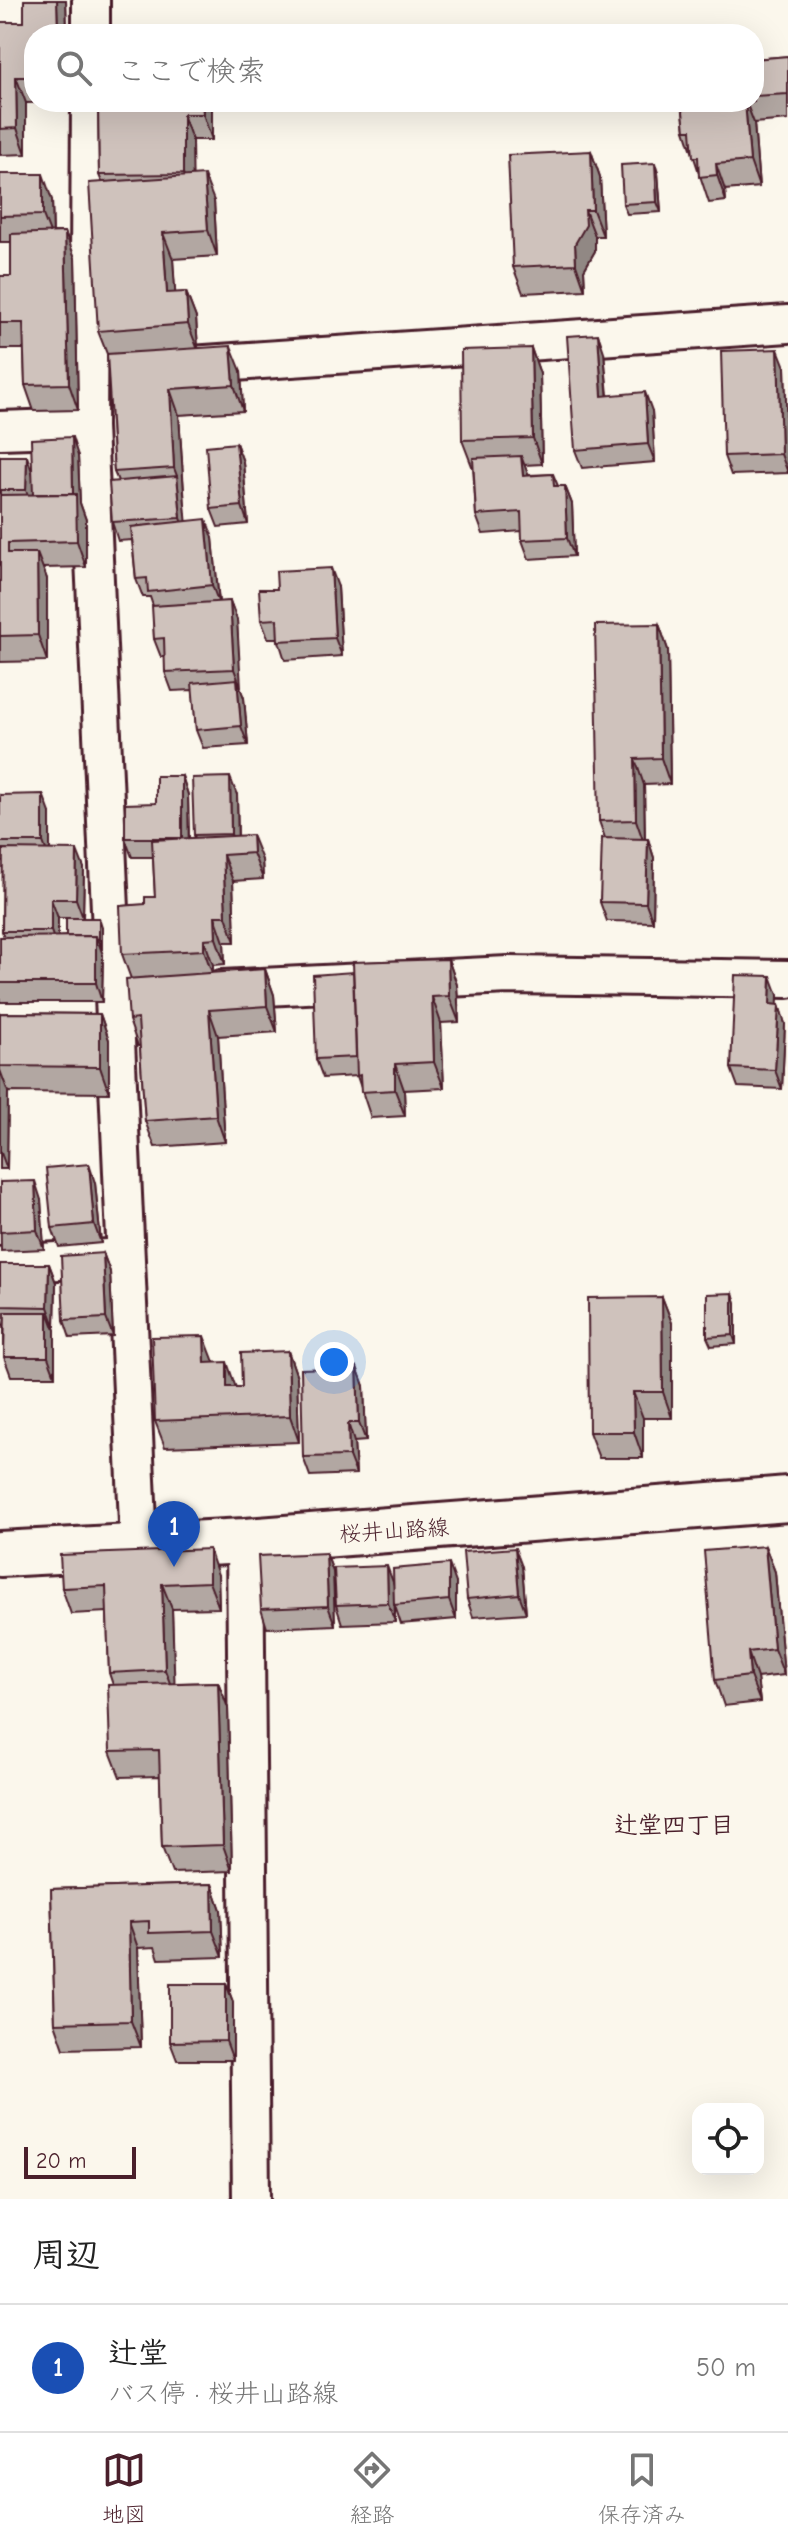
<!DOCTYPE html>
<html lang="ja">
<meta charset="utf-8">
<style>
body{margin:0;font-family:"Comic Neue","Klee One",sans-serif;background:#f6f6f6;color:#222}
.controls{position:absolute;right:24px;bottom:24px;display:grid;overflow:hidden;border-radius:16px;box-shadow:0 8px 32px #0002}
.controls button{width:72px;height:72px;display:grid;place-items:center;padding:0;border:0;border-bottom:2px solid #e0e0e0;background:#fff;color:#222;font:40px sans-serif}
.scale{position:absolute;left:24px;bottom:20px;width:112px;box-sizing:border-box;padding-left:8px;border:4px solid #4a1f2b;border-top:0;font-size:22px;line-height:28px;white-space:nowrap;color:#4a1f2b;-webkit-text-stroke:6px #fbf7ec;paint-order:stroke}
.you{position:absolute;left:334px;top:1362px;width:28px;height:28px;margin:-20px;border:6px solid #fff;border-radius:50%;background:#1a73e8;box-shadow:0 0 0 12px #1a73e833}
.badge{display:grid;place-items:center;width:52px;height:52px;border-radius:50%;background:#4a1f2b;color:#fff;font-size:26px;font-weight:700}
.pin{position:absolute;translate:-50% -66px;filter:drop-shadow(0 2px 4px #0008)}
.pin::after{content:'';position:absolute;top:42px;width:28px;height:24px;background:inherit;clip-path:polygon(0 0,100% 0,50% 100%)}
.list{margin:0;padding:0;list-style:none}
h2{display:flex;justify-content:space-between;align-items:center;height:104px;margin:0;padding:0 32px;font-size:34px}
h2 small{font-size:26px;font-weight:400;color:#767676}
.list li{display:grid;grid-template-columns:52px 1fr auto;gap:24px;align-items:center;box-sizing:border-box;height:128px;padding:0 32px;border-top:2px solid #e0e0e0}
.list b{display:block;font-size:30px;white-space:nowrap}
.list p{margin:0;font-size:26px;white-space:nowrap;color:#767676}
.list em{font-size:26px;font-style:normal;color:#767676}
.icon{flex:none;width:44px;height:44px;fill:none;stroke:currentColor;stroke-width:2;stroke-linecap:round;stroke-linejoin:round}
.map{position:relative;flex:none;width:788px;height:2199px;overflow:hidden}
.search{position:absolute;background:#fff;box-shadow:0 8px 32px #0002;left:24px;right:24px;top:24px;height:88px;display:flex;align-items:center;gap:20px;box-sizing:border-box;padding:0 28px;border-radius:32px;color:#767676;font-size:30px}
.sheet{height:232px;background:#fff}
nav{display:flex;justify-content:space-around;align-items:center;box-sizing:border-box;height:112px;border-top:2px solid #e0e0e0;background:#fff;font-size:22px;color:#767676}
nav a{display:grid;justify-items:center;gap:4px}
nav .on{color:#4a1f2b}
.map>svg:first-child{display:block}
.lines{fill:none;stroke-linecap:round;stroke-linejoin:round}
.minor-casing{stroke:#4a1f2b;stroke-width:42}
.secondary-casing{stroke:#4a1f2b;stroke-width:50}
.minor{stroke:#fbf7ec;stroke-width:36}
.secondary{stroke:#fbf7ec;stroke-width:44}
.wall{fill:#b2a7a2;stroke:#4a1f2b;stroke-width:2}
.shaded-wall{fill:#918884;stroke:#4a1f2b;stroke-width:2}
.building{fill:#cfc2bc;stroke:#4a1f2b;stroke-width:2}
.labels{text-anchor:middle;stroke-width:6;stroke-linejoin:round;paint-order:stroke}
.street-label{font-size:22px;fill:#4a1f2b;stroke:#fbf7ec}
.neighbourhood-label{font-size:24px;font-weight:bold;fill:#4a1f2b;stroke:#fbf7ec}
</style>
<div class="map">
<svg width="788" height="2199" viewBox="0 0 788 2199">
<rect width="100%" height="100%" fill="#fbf7ec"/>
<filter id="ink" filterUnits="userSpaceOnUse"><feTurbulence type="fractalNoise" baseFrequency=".0125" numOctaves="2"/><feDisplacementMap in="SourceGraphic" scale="16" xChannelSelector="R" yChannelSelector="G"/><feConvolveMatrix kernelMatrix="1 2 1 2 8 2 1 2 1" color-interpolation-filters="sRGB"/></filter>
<g filter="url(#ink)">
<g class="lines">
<g class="minor-casing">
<g id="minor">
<path d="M91,34V0"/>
<path d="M90,102L88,427L139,1545"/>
<path d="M191,365L788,324"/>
<path d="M0,430L88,427"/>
<path d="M222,989L508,975L788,979"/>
<path d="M7,1264L109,1258"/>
<path d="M245,1541L251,2199"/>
</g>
</g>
<g class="secondary-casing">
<path id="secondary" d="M0,1554L245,1541L788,1499"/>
</g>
<use href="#minor" class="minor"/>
<use href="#secondary" class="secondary"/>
</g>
<g class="wall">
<path d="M24,0H66L67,34H34V102H68L26,103V154L0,155V22H24Z"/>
<path d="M788,56V120L754,123L759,187L725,190L726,201L709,203L685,130L682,102H754V59Z"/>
<path d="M98,102H209L212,109V140H192V176L214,201L217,256L173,259L175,293L186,292L196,318L198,348L241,371L243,411L179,415L186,521L213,538L219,602L230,601L237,620L240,688L244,698L248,745L203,748L196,730L193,690L172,691L165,672V657H161L154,639L153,606L150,597H143L136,579L132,540L118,541L112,522L118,481L114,472L107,354L98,331L102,182L99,175Z"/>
<path d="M591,151L600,177L603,236H595V251L584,270L585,290L523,293L513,267Z"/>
<path d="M658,173L661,212L627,214L623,204Z"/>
<path d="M0,174L52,200L53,232H65L75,258L78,410L34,411L25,385L24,349H0V276H11V242H0Z"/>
<path d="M531,348L540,374L542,464L524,465L528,475L553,474L558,486H565L572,504L574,556L529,559L522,540V531L483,534L476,515L473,466H472L462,440Z"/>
<path d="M604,352L608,395L652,411L655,462L582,468L575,450Z"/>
<path d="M785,367L788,473L731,475L724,456Z"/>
<path d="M236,443L243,462L248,524L218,527L211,509Z"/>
<path d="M0,456L33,473L78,456L80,503L86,520V567L43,568L47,579V661L0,662Z"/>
<path d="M338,587L342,656L285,660L278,638H268L261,620Z"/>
<path d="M659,624L668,650L670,784L644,785L645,839H648L654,858L653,922L607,921L600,902L605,838L599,821Z"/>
<path d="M182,776L188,795L189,838H195L194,835L237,795L238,835L262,860L263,879L233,881L235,942H224L225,964L213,965V973L265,969L274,995L277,1032L218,1036L225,1142L155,1147L145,1121L140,1046H138L129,1020L131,979L122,954L145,904L155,897L153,857H132L125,838Z"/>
<path d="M0,795L50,813V850L84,868L83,918H58V937L66,936L102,928V949H100L103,955L102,1002H0V937H4L2,931L3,861H0Z"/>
<path d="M448,959L457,985L459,1022L441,1023L444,1088L404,1090L405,1116L371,1118L357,1076L323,1078L316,1059Z"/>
<path d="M778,995L777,1005H779L785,1024L782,1089L738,1087L731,1068Z"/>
<path d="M0,1013L100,1014L109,1040V1093L8,1092L7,1169H0Z"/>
<path d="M0,1182L41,1200L44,1249L1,1251Z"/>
<path d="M95,1183L101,1243L59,1247L52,1228Z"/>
<path d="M103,1253L110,1272L113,1336L70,1338L64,1320Z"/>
<path d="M0,1264H49L56,1283L55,1326H53L55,1330V1376H11L4,1357V1325H3L0,1316Z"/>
<path d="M733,1293L736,1303V1344L711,1346L707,1337Z"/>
<path d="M662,1297L672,1323V1418H643V1458H599L589,1432Z"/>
<path d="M288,1351L297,1377L299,1442L165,1447L155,1421L214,1362L236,1387H242Z"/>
<path d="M357,1367L364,1386L366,1441L354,1442L356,1474L310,1476L303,1457Z"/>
<path d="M765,1546L775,1572L784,1675L757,1678L760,1702L724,1706L715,1680Z"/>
<path d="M326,1553L333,1572L335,1625L267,1628L261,1609Z"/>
<path d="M522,1567L526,1613L473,1617L467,1599Z"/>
<path d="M218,1575L219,1608L172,1609L174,1683L218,1682L228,1708L232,1871L172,1873L162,1847L160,1776L120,1777L110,1751L113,1685L109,1673L107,1612L71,1614L62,1588Z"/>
<path d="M456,1583V1619L401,1624L395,1606V1622L342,1624L336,1605L394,1584Z"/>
<path d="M212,1884L221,1910L223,1957L159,1959L155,1947L138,1948L141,2047L64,2049L55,2023L51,1889Z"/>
<path d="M226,1984L233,2002V2060H177L170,2042Z"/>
</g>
<g class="shaded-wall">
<path d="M57,0H66L67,34H58Z"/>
<path d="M16,77L26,103V154L17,128Z"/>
<path d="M202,102H209L212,109V140L203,114Z"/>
<path d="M745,102H746L754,123L759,187L750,161Z"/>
<path d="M183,114L192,140L193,200L183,174Z"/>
<path d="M591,151L600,177L603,236L593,210Z"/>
<path d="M655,163L658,173L661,212L657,202Z"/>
<path d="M716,164L725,190L726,201L717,175Z"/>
<path d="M43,174L52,200L53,241L43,215Z"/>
<path d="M204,175L214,201L217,256L208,230Z"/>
<path d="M585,210L595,236V251L584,270L585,290L576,264L575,244Z"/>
<path d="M65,232L75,258L78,410L69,384Z"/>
<path d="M163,233L173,259L177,319L167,293Z"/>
<path d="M186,292L196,318L198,350L188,324Z"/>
<path d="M598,334L604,352L609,414L602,396Z"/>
<path d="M231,346L241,371L243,411L234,385Z"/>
<path d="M531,348L540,374L542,464L533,438Z"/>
<path d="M778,349L785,367L788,473L781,454Z"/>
<path d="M170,389L179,415L184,494L188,536L181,518L177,476L174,468Z"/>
<path d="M645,392L652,411L655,462L648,444Z"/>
<path d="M72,437L78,456L80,503L86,520V567L77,541L73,495Z"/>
<path d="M236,443L243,462L248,524L242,506Z"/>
<path d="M27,456L33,475V509L26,490Z"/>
<path d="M521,456L528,474L529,494L523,476Z"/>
<path d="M565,486L572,504L574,556L567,538Z"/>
<path d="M206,519L213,538L219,604L212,585Z"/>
<path d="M37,553L47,579V661L38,635Z"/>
<path d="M331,568L338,587L342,656L335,638Z"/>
<path d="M230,601L237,620L241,687L234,669Z"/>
<path d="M659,624L668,650L670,784L661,758Z"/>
<path d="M237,679L244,698L248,745L241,726Z"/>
<path d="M635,759L644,785L645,846L636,820Z"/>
<path d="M182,776L188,795L189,856L182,838Z"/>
<path d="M230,777L237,795L238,853L231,834Z"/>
<path d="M43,794L50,813V860L43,842Z"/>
<path d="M252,835L262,860L263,879L253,853Z"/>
<path d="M648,839L654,858L653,922L646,903Z"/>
<path d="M77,850L84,868L83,918L76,899Z"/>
<path d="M223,855L233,881L235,942L226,916Z"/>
<path d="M51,899L58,918V950L51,931Z"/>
<path d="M215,916L224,942L225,964L216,938Z"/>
<path d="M99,918L102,928V949L99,939Z"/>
<path d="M96,936L103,955L102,1002L96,983Z"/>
<path d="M204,939L213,965V976L204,950Z"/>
<path d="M448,959L457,985L459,1022L449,996Z"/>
<path d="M265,969L274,995L277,1032L267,1006Z"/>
<path d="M771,976L778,995L777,1023L770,1004Z"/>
<path d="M432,997L441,1023L444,1088L434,1062Z"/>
<path d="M779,1005L785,1024L782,1089L775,1070Z"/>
<path d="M209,1010L218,1036L225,1142L216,1116Z"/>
<path d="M100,1014L109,1040V1093L100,1067Z"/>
<path d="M395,1064L404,1090L405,1116L395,1090Z"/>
<path d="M0,1070L8,1092L7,1169L0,1150Z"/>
<path d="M89,1164L95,1183L101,1243L94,1224Z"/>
<path d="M35,1181L41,1200L44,1249L37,1230Z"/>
<path d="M103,1253L110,1272L113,1336L106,1318Z"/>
<path d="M49,1264L56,1283L55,1326L48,1307Z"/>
<path d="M733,1293L736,1303V1344L733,1335Z"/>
<path d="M662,1297L672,1323V1418L663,1392Z"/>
<path d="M48,1312L55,1330V1376L48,1357Z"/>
<path d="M204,1336L214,1362V1389L205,1363Z"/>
<path d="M288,1351L297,1377L299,1442L290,1416Z"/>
<path d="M227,1362L236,1388L227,1387Z"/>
<path d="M357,1367L364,1386L366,1441L359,1423Z"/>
<path d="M633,1392L643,1418V1458L634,1432Z"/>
<path d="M348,1423L354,1442L356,1474L349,1456Z"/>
<path d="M765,1546L775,1572L784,1675L774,1649Z"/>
<path d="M515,1548L522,1567L526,1613L519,1594Z"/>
<path d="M209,1549L218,1575L219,1608L209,1582Z"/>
<path d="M326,1553L333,1572L335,1625L328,1606Z"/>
<path d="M449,1564L456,1583V1619L449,1600Z"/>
<path d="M387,1566L394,1585L395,1622L388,1603Z"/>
<path d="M162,1584L172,1609L175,1696L165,1670Z"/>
<path d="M748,1652L757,1678L760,1702L750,1676Z"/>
<path d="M218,1682L228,1708L232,1871L223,1845Z"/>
<path d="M212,1884L221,1910L223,1957L213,1931Z"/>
<path d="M129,1922L138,1948L141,2047L131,2021Z"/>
<path d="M226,1984L233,2002V2060L226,2041Z"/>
</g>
<g class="building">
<path d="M24,0H57L58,34H34V77H16L17,128L0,129V22H24Z"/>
<path d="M788,56V94L754,96V59Z"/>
<path d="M98,102H202L203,114H183V174L99,175Z"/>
<path d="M682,102H745L750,161L716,164L717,175L699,177L698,157H693L691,130H685Z"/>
<path d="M591,151L593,210H585L586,225L575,244L576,264L513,267L508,155Z"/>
<path d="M655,163L657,202L623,204L621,165Z"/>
<path d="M0,174H43V215L0,216Z"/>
<path d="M204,175L208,230L163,233L167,293L186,292L188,324L98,331L89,183Z"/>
<path d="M65,232L69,384L25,385L23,323H0V276H11V234Z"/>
<path d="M598,334L602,396L645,392L648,444L575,450L567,336Z"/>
<path d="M231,346L234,385L170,389L174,468L114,472L107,354Z"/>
<path d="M531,348L533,438L462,440L461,350Z"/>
<path d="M778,349L781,454L724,456L721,351Z"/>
<path d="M72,437L73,494H33L31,439Z"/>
<path d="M236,443L242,506L211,509L206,446Z"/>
<path d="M0,456H27L26,490H0Z"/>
<path d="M521,456L523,476L553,474L554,486H565L567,538L522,540L521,512L476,515L473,458Z"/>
<path d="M177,476L181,518L112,522L109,482Z"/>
<path d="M76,494L77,541L8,543V553H37L38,635L0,636V495Z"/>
<path d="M206,519L212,585L148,592L147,578L136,579L131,527Z"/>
<path d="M331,568L335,638L278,641L277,619L261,620L259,589H277L276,571Z"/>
<path d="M230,601L234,669L165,672L164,638L154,639L152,606Z"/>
<path d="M659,624L661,758L635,759L636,820L599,821L595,625Z"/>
<path d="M237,679L241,726L196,730L192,683Z"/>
<path d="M156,776H182V838H125V804L156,803Z"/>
<path d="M230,777L231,834L194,835L192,778Z"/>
<path d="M43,794V842H0V795Z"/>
<path d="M252,835L253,853L223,855L226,916H215L216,938L204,939V950L122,954L120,906L145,904V897H155L152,840Z"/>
<path d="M602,838L648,839L646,903L600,902Z"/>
<path d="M3,849L77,850L76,899H51V931H2Z"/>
<path d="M66,918H99V939H97L96,936H66Z"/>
<path d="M96,936V983H0V937Z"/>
<path d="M448,959L449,996L432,997L434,1062L395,1064V1090L361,1092L360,1075L357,1076L353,962Z"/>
<path d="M265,969L267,1006L209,1010L216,1116L145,1121L138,1019L129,1020L126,979Z"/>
<path d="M353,972L356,1057L316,1059L313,975Z"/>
<path d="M735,975L771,976L770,1004L779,1005L775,1070L731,1068Z"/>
<path d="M0,1013L100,1014V1067L0,1066Z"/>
<path d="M89,1164L94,1224L52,1228L46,1168Z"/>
<path d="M35,1181L37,1230L0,1232V1182Z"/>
<path d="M103,1253L106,1318L64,1320L61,1256Z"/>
<path d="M0,1264H49L48,1307L0,1306Z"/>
<path d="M733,1293V1335L707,1337V1294Z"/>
<path d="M662,1297L663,1392H633L634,1432H589L588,1298Z"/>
<path d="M5,1312H48V1357H4Z"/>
<path d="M204,1336L205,1363L227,1362V1387H242L241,1353L288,1351L290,1416L155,1421L152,1337Z"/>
<path d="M357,1367L359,1423H348L349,1456L303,1457L301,1369Z"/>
<path d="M765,1546L774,1649L748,1652L750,1676L715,1680L704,1551Z"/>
<path d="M515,1548L519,1594L467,1599L463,1552Z"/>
<path d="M209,1549V1582L162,1584L165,1670L109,1673L106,1586L62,1588L60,1555Z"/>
<path d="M326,1553L328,1606L261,1609L258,1556Z"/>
<path d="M449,1564V1600L394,1605L393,1569Z"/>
<path d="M387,1566L388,1603L336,1605L334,1568Z"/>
<path d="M218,1682L223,1845L162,1847L159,1750L110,1751L108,1685Z"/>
<path d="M212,1884L213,1931L149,1933V1921L129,1922L131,2021L55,2023L51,1889Z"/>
<path d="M170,1984H226V2041L170,2042Z"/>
</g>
</g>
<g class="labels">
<g class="street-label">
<text transform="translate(394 1530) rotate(-4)" y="8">桜井山路線</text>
</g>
<g class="neighbourhood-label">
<text x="674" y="1833">辻堂四丁目</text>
</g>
</g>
</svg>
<div class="controls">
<button><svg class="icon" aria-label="locate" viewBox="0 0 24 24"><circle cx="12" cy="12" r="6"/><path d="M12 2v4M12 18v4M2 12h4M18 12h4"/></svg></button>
</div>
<div class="scale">20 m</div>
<div class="you"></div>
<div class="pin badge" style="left:174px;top:1567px;background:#1a4fb4">1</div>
<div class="search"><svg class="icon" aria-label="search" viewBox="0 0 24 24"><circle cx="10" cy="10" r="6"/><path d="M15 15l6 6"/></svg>ここで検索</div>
</div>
<section class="sheet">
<h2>周辺<small></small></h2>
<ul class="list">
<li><span class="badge" style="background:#1a4fb4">1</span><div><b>辻堂</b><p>バス停 · 桜井山路線</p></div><em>50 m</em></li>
</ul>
</section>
<nav>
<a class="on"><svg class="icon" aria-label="map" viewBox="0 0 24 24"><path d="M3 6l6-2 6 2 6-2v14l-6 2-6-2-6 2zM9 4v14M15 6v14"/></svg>地図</a>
<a><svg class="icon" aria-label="directions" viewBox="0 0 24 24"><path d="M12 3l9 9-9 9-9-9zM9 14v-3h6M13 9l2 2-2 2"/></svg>経路</a>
<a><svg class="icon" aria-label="saved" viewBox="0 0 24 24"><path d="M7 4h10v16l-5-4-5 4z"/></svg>保存済み</a>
</nav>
